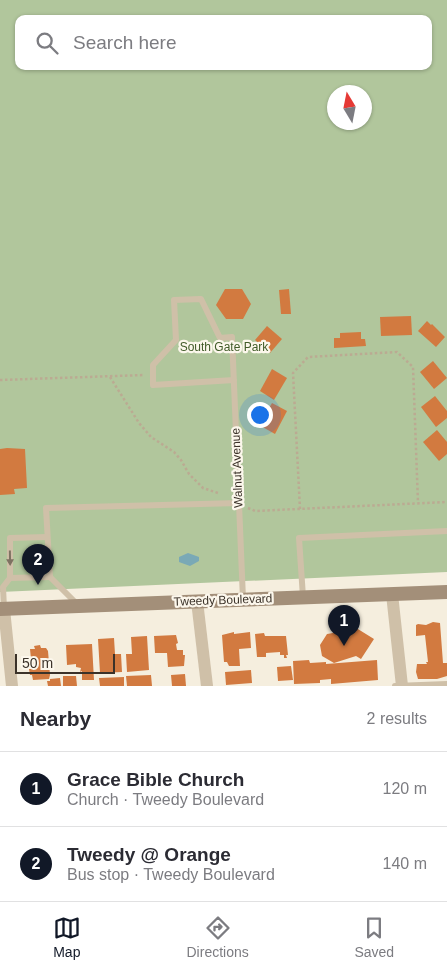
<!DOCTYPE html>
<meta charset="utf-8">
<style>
body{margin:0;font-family:Helvetica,sans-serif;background:#f7f7f7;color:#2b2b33}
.compass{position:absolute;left:327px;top:85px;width:45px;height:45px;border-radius:50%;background:#fff;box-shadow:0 1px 4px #0004;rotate:350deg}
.scale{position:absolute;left:15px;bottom:12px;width:100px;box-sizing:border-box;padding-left:5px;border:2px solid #3b3229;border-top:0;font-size:14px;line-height:18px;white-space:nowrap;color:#3b3229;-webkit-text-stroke:4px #fcf7ec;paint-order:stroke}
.you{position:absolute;left:259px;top:414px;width:18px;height:18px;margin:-12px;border:4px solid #fff;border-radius:50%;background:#1a73e8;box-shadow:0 0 0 8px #1a73e833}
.badge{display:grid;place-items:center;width:32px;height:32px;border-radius:50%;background:#111827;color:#fff;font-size:16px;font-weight:700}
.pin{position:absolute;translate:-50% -41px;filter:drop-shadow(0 1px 2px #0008)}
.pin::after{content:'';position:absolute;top:26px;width:18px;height:15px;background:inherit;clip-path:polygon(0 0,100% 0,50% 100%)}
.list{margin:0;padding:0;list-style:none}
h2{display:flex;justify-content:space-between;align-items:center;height:65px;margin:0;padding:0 20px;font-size:21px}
h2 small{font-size:16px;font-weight:400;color:#7c7c81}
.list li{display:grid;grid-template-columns:32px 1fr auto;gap:15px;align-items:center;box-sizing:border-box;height:75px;padding:0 20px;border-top:1px solid #e1e1e2}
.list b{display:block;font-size:19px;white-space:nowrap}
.list p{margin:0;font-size:16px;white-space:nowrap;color:#7c7c81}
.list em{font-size:16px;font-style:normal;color:#7c7c81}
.icon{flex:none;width:28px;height:28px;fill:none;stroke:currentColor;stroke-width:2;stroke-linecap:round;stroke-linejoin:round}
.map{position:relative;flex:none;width:447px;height:686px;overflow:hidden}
.search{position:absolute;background:#fff;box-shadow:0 1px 4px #0004;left:15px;right:15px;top:15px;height:55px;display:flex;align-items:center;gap:12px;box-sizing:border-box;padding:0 18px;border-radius:10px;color:#7c7c81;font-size:19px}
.sheet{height:215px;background:#fff}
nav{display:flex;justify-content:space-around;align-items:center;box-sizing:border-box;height:70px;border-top:1px solid #e1e1e2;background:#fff;font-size:14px;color:#7c7c81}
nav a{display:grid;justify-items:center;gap:2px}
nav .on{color:#111827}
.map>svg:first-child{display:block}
.green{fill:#b1c69c;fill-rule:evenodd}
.water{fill:#7aa9b6}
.building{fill:#d27a40}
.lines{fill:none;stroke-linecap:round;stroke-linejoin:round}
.path{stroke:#bbaa92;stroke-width:2.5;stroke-dasharray:2.5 2.5;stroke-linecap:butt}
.service{stroke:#cfc0a8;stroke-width:6}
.minor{stroke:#cfc0a8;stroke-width:12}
.secondary{stroke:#a38f79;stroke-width:14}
.oneway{fill:#7e7262}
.labels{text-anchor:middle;stroke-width:4.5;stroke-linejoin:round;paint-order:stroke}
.park-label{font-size:12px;fill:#425c2a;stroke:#fcf7ec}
.street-label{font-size:12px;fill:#3b3229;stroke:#fcf7ec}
</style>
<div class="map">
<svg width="447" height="686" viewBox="0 0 447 686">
<rect width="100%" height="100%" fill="#f5eede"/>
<path class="green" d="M0,0H447V572L0,592ZM19,19H428V66H19ZM334,92H364V122H334Z"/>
<path class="water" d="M188,553L199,557V561L190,566L179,562V557Z"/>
<g class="building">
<path d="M225,289H242L251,304L243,319H226L216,305Z"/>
<path d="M289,289L291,314H281L279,290Z"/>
<path d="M411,316L412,335L381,336L380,317Z"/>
<path d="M427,321L431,325L432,324L445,337L436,347L418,331Z"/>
<path d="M267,326L282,339L270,353L255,340Z"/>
<path d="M361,332V339H365L366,346L334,348V338H340V333Z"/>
<path d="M433,361L447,378L434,389L420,372Z"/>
<path d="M272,369L287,378L274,400L260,391Z"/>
<path d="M435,396L447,411V418L436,427L421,407Z"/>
<path d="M272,403L287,411L275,434L259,425Z"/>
<path d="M437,430L447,442V454L439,461L423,442Z"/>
<path d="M7,448L25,449L27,488L14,489L15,494L0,495V449Z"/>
<path d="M433,622L440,623L443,663H447V676L437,679H418L416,672L417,664H427L426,662H428L425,635L416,636V625L418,624L426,625Z"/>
<path d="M353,626L374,639L361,659L356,656L334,663L322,656L320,645L327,634L351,630Z"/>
<path d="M234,632V634L250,632L251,648L239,649L240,666H229L227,662H224L222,635Z"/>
<path d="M264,633L265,636H286L288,655H286L287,658H284V655H280V652L266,653V657H257L255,634Z"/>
<path d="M176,635L178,643L176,644L177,650H183V655H185L184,666L168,667L167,653H155L154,636Z"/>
<path d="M147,636L149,670L127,672L126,654H132L131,637Z"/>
<path d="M114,638L115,654H121L122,672L100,673L98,639Z"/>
<path d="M92,644L94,680H82V671L80,672L81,668L76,667V664L67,665L66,645Z"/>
<path d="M40,645L41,648H46L48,651L50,675L49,679L33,680L32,675H30L29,669H32L30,649H35L34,646Z"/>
<path d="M309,660L310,663L326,662V664L377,660L378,680L331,684V679L320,680V683L294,684L293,661Z"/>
<path d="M291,666L293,680L278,681L277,667Z"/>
<path d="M251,670L252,683L226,685L225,672Z"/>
<path d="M185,674L186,686H172L171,675Z"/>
<path d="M151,675L152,686H127L126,676Z"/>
<path d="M63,676H76L77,686H63Z"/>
<path d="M124,677V686H100L99,678Z"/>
<path d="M60,678L61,686H48L47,681H50V679Z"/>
</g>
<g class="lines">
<g class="path">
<path d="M110,377L139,423L151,437L174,452L181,460L189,474L203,488L218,493"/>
<path d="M0,380L144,375"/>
<path d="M248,508L255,511L447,502"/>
<path d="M300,509L293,373L308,357L397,352L413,367L418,503"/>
</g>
<g class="service">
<path d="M234,380L153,385V365L176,340L174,300L201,299L220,338L232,337L243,599"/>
<path d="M10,578L50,577"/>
<path d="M303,597L299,538L447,531"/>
<path d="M78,605L50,577L46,508L239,503"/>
<path d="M4,609L3,587L10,578V538L47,537"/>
<path d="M395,686L447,684"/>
</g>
<g class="minor">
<path d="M392,594L402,686"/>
<path d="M197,601L207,686"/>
<path d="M4,609L12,686"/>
</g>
<path class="secondary" d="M0,609L447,592"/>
</g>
<defs><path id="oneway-solid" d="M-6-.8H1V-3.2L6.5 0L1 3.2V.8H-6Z" transform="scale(1.25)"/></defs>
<use class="oneway" href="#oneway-solid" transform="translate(10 558) rotate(89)"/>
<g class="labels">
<g class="park-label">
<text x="224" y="351">South Gate Park</text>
</g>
<g class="street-label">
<text transform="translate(237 468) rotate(-92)" y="4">Walnut Avenue</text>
<text transform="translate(223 600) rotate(-2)" y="4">Tweedy Boulevard</text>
</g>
</g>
</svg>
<svg class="compass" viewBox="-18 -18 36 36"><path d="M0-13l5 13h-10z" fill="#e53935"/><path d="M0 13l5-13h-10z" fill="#7c7c81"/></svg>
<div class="scale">50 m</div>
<div class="you"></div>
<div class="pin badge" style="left:344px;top:646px">1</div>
<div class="pin badge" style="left:38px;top:585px">2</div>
<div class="search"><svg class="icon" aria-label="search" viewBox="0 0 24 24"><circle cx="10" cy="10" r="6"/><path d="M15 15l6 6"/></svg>Search here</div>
</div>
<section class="sheet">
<h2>Nearby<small>2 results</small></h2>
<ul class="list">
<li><span class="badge">1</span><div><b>Grace Bible Church</b><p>Church · Tweedy Boulevard</p></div><em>120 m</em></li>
<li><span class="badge">2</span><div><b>Tweedy @ Orange</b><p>Bus stop · Tweedy Boulevard</p></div><em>140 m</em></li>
</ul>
</section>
<nav>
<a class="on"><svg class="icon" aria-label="map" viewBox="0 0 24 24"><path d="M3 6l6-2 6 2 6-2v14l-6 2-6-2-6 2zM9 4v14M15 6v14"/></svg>Map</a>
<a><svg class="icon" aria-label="directions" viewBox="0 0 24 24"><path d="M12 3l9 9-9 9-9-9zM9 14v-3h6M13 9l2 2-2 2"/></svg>Directions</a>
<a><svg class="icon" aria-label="saved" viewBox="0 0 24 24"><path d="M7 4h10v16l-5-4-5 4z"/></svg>Saved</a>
</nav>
